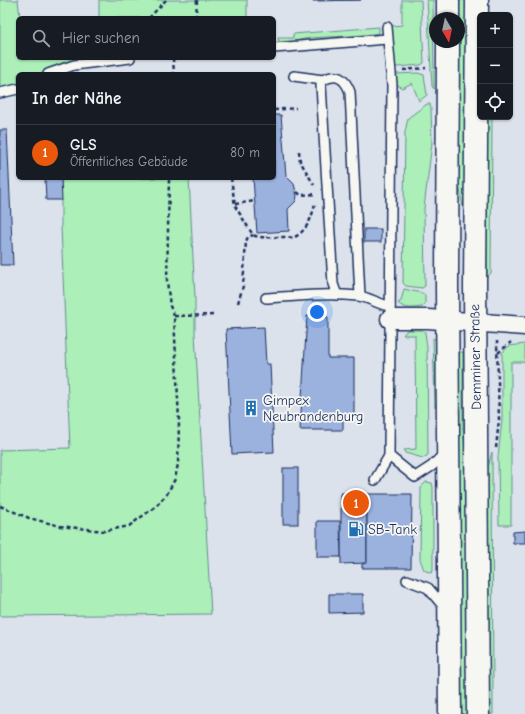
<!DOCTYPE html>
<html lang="de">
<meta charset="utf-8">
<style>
body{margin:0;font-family:"Comic Neue",sans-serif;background:#20242c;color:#f1f3f6}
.controls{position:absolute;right:12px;top:12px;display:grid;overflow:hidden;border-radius:6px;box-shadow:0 1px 3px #0004}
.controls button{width:36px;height:36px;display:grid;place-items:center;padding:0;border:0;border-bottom:1px solid #363941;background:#171b24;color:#f1f3f6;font:20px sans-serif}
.compass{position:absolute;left:429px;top:12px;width:36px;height:36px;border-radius:50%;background:#171b24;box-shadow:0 1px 3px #0004;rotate:171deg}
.you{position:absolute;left:317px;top:312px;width:14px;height:14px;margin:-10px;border:3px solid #fff;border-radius:50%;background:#1a73e8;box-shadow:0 0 0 6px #1a73e833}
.badge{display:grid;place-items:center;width:26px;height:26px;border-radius:50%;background:#ea580c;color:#fff;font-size:13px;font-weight:700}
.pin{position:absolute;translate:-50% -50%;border:2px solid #fff;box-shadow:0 1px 4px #0006}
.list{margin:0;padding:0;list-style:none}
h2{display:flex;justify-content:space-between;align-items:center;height:52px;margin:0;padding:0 16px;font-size:17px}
h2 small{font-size:13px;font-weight:400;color:#9ea1a6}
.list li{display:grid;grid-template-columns:26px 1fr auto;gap:12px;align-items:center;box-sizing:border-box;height:56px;padding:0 16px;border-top:1px solid #363941}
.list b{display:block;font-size:15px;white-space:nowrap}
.list p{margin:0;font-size:13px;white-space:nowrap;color:#9ea1a6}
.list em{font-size:13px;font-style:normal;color:#9ea1a6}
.icon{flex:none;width:22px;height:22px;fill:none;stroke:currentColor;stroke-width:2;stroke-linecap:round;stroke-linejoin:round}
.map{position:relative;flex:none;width:525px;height:714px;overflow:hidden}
.search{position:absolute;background:#171b24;box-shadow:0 1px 3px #0004;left:16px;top:16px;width:260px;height:44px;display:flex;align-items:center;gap:10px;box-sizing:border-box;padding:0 14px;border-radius:6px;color:#9ea1a6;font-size:15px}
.panel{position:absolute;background:#171b24;box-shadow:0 1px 3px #0004;left:16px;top:72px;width:260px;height:108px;border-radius:6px}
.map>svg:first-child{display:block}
.green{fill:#acefb9;stroke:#648f8c}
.building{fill:#9bb2df;stroke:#1b2f5e}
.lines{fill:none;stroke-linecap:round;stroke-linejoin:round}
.service-casing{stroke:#1b2f5e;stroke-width:12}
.minor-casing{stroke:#1b2f5e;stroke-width:21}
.secondary-casing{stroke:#1b2f5e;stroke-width:25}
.path{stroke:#1b2f5e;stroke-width:2.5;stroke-dasharray:4 3;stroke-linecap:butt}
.service{stroke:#f6f6f2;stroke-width:9}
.minor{stroke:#f6f6f2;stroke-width:18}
.secondary{stroke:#f6f6f2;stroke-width:22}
.labels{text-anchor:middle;stroke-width:3.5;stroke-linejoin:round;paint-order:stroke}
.street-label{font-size:14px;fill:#1b2f5e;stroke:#f6f6f2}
.poi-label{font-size:14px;fill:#1b2f5e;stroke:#f6f6f2;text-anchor:start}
</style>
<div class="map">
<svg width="525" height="714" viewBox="0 0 525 714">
<rect width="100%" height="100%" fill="#dbe2ec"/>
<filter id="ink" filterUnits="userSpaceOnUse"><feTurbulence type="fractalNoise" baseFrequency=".025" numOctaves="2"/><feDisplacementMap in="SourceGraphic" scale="8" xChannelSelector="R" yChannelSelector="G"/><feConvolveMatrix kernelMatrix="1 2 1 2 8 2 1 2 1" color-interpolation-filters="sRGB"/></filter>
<g filter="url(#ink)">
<g class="green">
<path d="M0,0H18L20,18H18V58H96L63,63L40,74H18V85L0,90Z"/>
<rect x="99" y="0" width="148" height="18"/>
<path d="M402,0H421L424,63L421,65L397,67L394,66L392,26L402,25Z"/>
<path d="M427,0H433L434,89L432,86Z"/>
<path d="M458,0H468L465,280L464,215L459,183Z"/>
<path d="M379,27V33C356,37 334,36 311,38C300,39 291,43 280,44L278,38H293V34Z"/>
<path d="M418,73L424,75L427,95L419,101L412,83L402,88L397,85L396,74Z"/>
<path d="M427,104H430L431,109L432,143L424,208L425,286L422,288L406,286L403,283L405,132L408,118Z"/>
<path d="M487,117H492L491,273L487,277Z"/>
<path d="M61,178H189L195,298V334L211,614L0,616V450L70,448L61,226Z"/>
<path d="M404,289L422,293L425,295V304L422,307C414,308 405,310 398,303L401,301Z"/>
<path d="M407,330H422L425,332L427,347L428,455L423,458L405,453L404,450L416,449L415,335H403Z"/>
<path d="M433,338L437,341L441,379L435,408Z"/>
<path d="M525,344V362H511V525H499L498,457L502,420V353L509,346Z"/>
<path d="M459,352H463V430L469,479V714H460Z"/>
<path d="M492,452L493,714H488L487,494L488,467Z"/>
<path d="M426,482L432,483L433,487V571L431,573L424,570L420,559L421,487Z"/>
</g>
<g class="building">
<path d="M313,0H361L313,1Z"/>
<path d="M274,115H281L286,176L294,184L297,196L296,201L288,209L289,231L257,233L253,178H274Z"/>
<path d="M0,130H7L13,265H0Z"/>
<path d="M45,178H61L62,200H46Z"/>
<rect x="364" y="229" width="17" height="13"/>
<path d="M307,316L328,317V358H354V416H343V430H300Z"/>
<path d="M264,327L266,364H270L274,452L232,454L226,329Z"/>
<rect x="283" y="468" width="15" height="56"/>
<path d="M341,493L367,494V563L341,564Z"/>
<path d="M367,494H412L411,568H362V564L367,563Z"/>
<path d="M317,521H340L341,557H317Z"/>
<path d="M525,531V543H513V532Z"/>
<path d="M329,594H363V612L329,613Z"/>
</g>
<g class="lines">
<g class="service-casing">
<g id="service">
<path d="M274,48L387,39"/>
<path d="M48,74L74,65L130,58"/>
<path d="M294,76L323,80"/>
<path d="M0,93L18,89"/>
<path d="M337,295L333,284L321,85L323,80C337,73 345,78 350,92L360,296"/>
<path d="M266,298C296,296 328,293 358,296C369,297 379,305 390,306"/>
<path d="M389,456L415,477L432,466L445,453"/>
<path d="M375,480L389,456L392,85L387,27"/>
<path d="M407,580L428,588L445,608"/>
</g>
</g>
<g class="minor-casing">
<path id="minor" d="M390,319H428L525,326"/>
</g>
<g class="secondary-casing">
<g id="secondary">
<path d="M477,0L475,286L478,714"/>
<path d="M448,18V0"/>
<path d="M448,42L447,286L450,714"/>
</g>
</g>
<g class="path">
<path d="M149,18L166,0"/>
<path d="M196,18L197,0"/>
<path d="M173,58L174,74"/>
<path d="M403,70L426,68"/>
<path d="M274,110L296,108"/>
<path d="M299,151L300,161L314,185"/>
<path d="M231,178L235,206L253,235C264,240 281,235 293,238C307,231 312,218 315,203"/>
<path d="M297,192L301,195L317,194"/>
<path d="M235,204L255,201"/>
<path d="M238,303L243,286L246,241L248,237L253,235"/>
<path d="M174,316L215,315"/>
<path d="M498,353L511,342"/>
<path d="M496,448L499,420L497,341"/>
<path d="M0,506L29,518L60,526L104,531L129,526L155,507L167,494L175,479L178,464L179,421L174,316L170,306L167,281L169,178"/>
</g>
<use href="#service" class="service"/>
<use href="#minor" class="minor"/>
<use href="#secondary" class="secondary"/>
</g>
</g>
<defs>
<g id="building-bare" transform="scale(1.2)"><path d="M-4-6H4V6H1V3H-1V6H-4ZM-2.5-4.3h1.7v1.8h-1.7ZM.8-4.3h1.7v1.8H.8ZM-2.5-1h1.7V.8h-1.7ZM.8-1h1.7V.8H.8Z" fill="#1f6fb2" stroke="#f6f6f2" stroke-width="2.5" paint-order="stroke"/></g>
<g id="fuel-bare" transform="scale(1.2)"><path d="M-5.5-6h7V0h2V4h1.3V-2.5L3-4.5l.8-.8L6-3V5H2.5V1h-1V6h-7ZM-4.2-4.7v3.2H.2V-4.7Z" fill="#1f6fb2" stroke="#f6f6f2" stroke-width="2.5" paint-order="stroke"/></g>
</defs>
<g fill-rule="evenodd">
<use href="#building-bare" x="251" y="408"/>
<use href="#fuel-bare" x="356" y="529"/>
</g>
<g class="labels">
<g class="street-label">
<text transform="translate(475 357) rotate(-91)" y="5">Demminer Straße</text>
</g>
<g class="poi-label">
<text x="263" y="405">Gimpex<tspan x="263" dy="16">Neubrandenburg</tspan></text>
<text x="368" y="534">SB-Tank</text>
</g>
</g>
</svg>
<div class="controls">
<button>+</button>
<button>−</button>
<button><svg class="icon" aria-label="locate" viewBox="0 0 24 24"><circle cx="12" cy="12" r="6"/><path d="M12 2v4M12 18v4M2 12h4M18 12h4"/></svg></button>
</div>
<svg class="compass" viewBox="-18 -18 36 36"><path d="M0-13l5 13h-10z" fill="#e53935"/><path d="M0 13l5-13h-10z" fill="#9ea1a6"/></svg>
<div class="you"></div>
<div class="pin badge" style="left:356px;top:503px">1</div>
<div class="search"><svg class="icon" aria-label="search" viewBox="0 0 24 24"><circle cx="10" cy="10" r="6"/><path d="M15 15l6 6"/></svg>Hier suchen</div>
<section class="panel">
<h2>In der Nähe<small></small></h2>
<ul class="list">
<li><span class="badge">1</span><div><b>GLS</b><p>Öffentliches Gebäude</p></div><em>80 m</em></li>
</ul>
</section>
</div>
